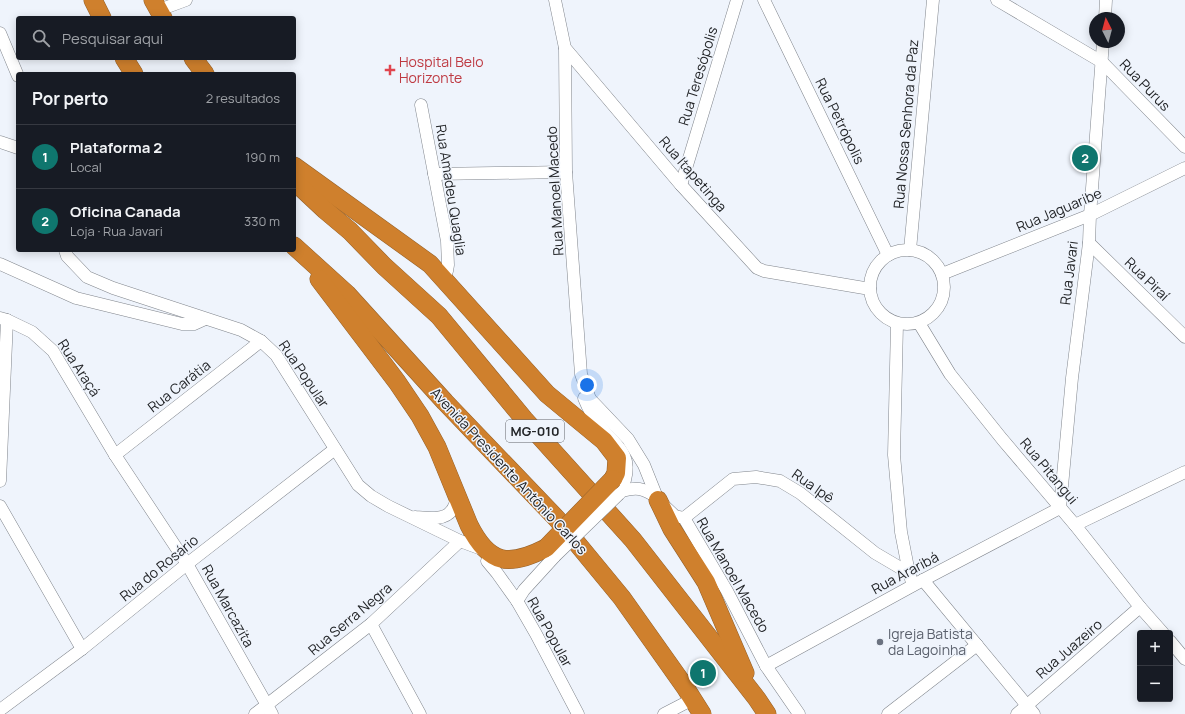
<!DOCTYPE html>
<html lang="pt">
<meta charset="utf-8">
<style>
body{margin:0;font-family:Manrope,sans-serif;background:#20242c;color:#f1f3f6}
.controls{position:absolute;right:12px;bottom:12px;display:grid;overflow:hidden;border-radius:4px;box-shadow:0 2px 10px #0003}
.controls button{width:36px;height:36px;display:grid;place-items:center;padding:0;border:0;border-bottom:1px solid #363941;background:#171b24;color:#f1f3f6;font:20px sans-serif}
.compass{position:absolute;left:1089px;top:12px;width:36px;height:36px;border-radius:50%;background:#171b24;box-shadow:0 2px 10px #0003;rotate:354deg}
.you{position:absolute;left:587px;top:385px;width:14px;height:14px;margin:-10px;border:3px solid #fff;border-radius:50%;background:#1a73e8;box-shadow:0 0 0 6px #1a73e833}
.badge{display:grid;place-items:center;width:26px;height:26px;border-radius:50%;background:#0f766e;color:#fff;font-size:13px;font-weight:700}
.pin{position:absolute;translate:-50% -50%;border:2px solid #fff;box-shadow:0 1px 4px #0006}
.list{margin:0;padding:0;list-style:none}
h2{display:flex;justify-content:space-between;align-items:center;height:52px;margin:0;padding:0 16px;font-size:17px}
h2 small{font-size:13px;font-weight:400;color:#9ea1a6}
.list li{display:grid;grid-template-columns:26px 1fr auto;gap:12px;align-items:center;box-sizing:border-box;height:64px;padding:0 16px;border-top:1px solid #363941}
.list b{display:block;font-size:15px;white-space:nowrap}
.list p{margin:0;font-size:13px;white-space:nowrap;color:#9ea1a6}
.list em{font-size:13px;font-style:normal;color:#9ea1a6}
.icon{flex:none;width:22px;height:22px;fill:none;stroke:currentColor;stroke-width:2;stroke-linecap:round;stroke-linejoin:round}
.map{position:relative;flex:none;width:1185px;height:714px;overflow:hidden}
.search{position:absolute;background:#171b24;box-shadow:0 2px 10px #0003;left:16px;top:16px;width:280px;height:44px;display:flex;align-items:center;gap:10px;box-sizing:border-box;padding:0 14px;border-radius:4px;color:#9ea1a6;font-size:15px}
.panel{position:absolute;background:#171b24;box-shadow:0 2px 10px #0003;left:16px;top:72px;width:280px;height:180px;border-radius:4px}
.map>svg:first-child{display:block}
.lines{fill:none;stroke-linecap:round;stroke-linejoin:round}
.minor-casing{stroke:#80858c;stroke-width:13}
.highway-casing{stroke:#93602b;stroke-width:19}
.minor{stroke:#fff;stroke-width:12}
.highway{stroke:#cf802d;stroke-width:18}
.minor-bridge-casing{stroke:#80858c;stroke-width:13;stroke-linecap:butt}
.highway-bridge-casing{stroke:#93602b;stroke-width:19;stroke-linecap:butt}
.minor-bridge{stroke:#fff;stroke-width:12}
.highway-bridge{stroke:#cf802d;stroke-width:18}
.health-dot{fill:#e0444e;stroke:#eff4fc;stroke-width:1.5}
.worship-dot{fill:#6b7280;stroke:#eff4fc;stroke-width:1.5}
.labels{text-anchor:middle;stroke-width:3;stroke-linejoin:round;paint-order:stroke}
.shield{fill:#eff4fc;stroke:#606368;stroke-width:1}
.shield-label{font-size:13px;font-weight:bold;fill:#232528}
.health-label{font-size:14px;fill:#be3a42;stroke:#eff4fc;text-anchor:start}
.street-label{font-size:14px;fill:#232528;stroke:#eff4fc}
.worship-label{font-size:14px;fill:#5b616d;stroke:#eff4fc;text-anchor:start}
</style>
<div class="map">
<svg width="1185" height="714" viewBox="0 0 1185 714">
<rect width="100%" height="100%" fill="#eff4fc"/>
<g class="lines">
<g class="minor-casing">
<g id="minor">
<path d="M555,0L565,48L681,185L757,268L764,271L870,289"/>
<path d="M764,0L888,255"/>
<path d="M997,0L1102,62L1185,147"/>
<path d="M159,10L186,0"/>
<path d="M1105,18L1106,0"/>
<path d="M0,33L18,76"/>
<path d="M565,48L566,172L581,374L590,399L628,439L644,465L658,500L675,516L684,518L727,591L766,666L799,714"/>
<path d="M421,105L447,241L448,265L447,271L443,278"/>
<path d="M0,142L18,148"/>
<path d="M434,174L566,172"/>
<path d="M681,185L737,0"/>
<path d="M1089,243L1185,337"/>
<circle cx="907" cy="287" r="37"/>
<path d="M65,250L67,256L87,277L113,288L241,330L261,341L276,355L358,485L371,496L388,506L460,541L487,551L492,566"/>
<path d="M910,250L933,0"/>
<path d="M0,264L76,298L182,324H194L205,319"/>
<path d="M942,274L1090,215L1185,168"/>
<path d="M0,318L7,320L32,332L53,351L115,455L187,564L272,714"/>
<path d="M919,323L950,374L1002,439L1075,525L1140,607L1163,633"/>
<path d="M897,324L894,455L901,532L909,573"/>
<path d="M584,398C588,408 594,419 601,427C616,446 632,453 625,480C623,485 623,490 619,494"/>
<path d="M115,455L261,341"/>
<path d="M0,481L7,320"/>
<path d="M622,491C636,487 643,488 655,496"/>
<path d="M0,506L82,649"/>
<path d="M1060,508L1072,378L1089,243L1090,215L1103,42"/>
<path d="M415,517C427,518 445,521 452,510C455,506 456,502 457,498"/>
<path d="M684,518L733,479L756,477L780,481L800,493L875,553L909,573L913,585"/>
<path d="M1075,525L1185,472"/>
<path d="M487,561L497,573L517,601L536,634L578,714"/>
<path d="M923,580L1034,714"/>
<path d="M517,601L524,590L555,556"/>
<path d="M371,624L420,714"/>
<path d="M1170,641L1185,659"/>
<path d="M766,666L923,580L1060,508"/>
<path d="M0,710L82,649L187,564L335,449"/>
<path d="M255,714L371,624L460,541"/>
<path d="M664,714L693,699"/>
<path d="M888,714L977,645"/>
<path d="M1017,714L1140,607"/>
</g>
</g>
<g class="highway-casing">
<g id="highway">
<path d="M93,0L102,18"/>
<path d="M153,0L163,18"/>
<path d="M124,58L134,74"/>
<path d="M193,58L205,74"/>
<path d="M294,166L430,264L547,394L604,441L617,458L616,473L613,479"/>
<path d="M294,181L325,210L350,231L384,266L439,316L524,419L633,540L757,699L767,714"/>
<path d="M294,246L347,294L445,402L557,519L622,598L685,687L702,714"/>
<path d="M319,279L397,382L420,416L437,447L469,525C489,565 509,567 546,548"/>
<path d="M658,500L672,529L706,582L745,673"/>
</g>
</g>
<use href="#minor" class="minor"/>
<use href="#highway" class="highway"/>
<g class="minor-bridge-casing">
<path id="minor-bridge" d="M555,556L619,494"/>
</g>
<g class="highway-bridge-casing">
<path id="highway-bridge" d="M546,548L613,479"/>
</g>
<use href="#minor-bridge" class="minor-bridge"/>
<use href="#highway-bridge" class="highway-bridge"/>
</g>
<path class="health-dot" d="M388 64h4v4h4v4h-4v4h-4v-4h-4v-4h4z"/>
<circle class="worship-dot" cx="880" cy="642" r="4"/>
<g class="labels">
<rect class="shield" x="506" y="420" width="58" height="22" rx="3"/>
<g class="shield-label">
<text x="535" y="436">MG-010</text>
</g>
<g class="health-label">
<text x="399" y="67">Hospital Belo<tspan x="399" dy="16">Horizonte</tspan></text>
</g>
<g class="street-label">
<text transform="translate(698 76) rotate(-73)" y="5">Rua Teresópolis</text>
<text transform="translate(1145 85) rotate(46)" y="5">Rua Purus</text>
<text transform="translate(840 121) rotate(64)" y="5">Rua Petrópolis</text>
<text transform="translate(906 124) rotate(-85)" y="5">Rua Nossa Senhora da Paz</text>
<text transform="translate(693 174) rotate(49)" y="5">Rua Itapetinga</text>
<text transform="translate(451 190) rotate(81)" y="5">Rua Amadeu Quaglia</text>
<text transform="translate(555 191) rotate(-93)" y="5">Rua Manoel Macedo</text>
<text transform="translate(1059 210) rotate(-23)" y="5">Rua Jaguaribe</text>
<text transform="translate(1069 273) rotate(-83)" y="5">Rua Javari</text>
<text transform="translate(1147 279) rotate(44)" y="5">Rua Piraí</text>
<text transform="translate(79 368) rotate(57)" y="5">Rua Araçá</text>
<text transform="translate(304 374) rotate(56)" y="5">Rua Popular</text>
<text transform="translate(179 386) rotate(-38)" y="5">Rua Carátia</text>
<text transform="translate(509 471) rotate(47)" y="5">Avenida Presidente Antônio Carlos</text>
<text transform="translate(1049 471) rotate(50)" y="5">Rua Pitangui</text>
<text transform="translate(813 486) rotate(35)" y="5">Rua Ipê</text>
<text transform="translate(159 568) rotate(-39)" y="5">Rua do Rosário</text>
<text transform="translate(905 573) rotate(-28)" y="5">Rua Araribá</text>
<text transform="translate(733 575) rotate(60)" y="5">Rua Manoel Macedo</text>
<text transform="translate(228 606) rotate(61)" y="5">Rua Marcazita</text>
<text transform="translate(350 619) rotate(-40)" y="5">Rua Serra Negra</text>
<text transform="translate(550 632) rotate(61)" y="5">Rua Popular</text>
<text transform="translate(1069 649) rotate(-41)" y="5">Rua Juazeiro</text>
</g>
<g class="worship-label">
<text x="888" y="639">Igreja Batista<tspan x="888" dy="16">da Lagoinha</tspan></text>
</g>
</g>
</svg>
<div class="controls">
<button>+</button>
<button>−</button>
</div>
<svg class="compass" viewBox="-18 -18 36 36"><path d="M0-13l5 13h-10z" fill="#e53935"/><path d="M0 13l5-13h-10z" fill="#9ea1a6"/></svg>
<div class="you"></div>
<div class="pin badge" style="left:703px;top:673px">1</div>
<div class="pin badge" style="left:1085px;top:158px">2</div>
<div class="search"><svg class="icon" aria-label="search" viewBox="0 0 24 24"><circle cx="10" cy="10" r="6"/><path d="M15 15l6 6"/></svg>Pesquisar aqui</div>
<section class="panel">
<h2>Por perto<small>2 resultados</small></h2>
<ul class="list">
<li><span class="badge">1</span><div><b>Plataforma 2</b><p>Local</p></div><em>190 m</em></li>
<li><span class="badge">2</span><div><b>Oficina Canada</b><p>Loja · Rua Javari</p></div><em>330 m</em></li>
</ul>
</section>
</div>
